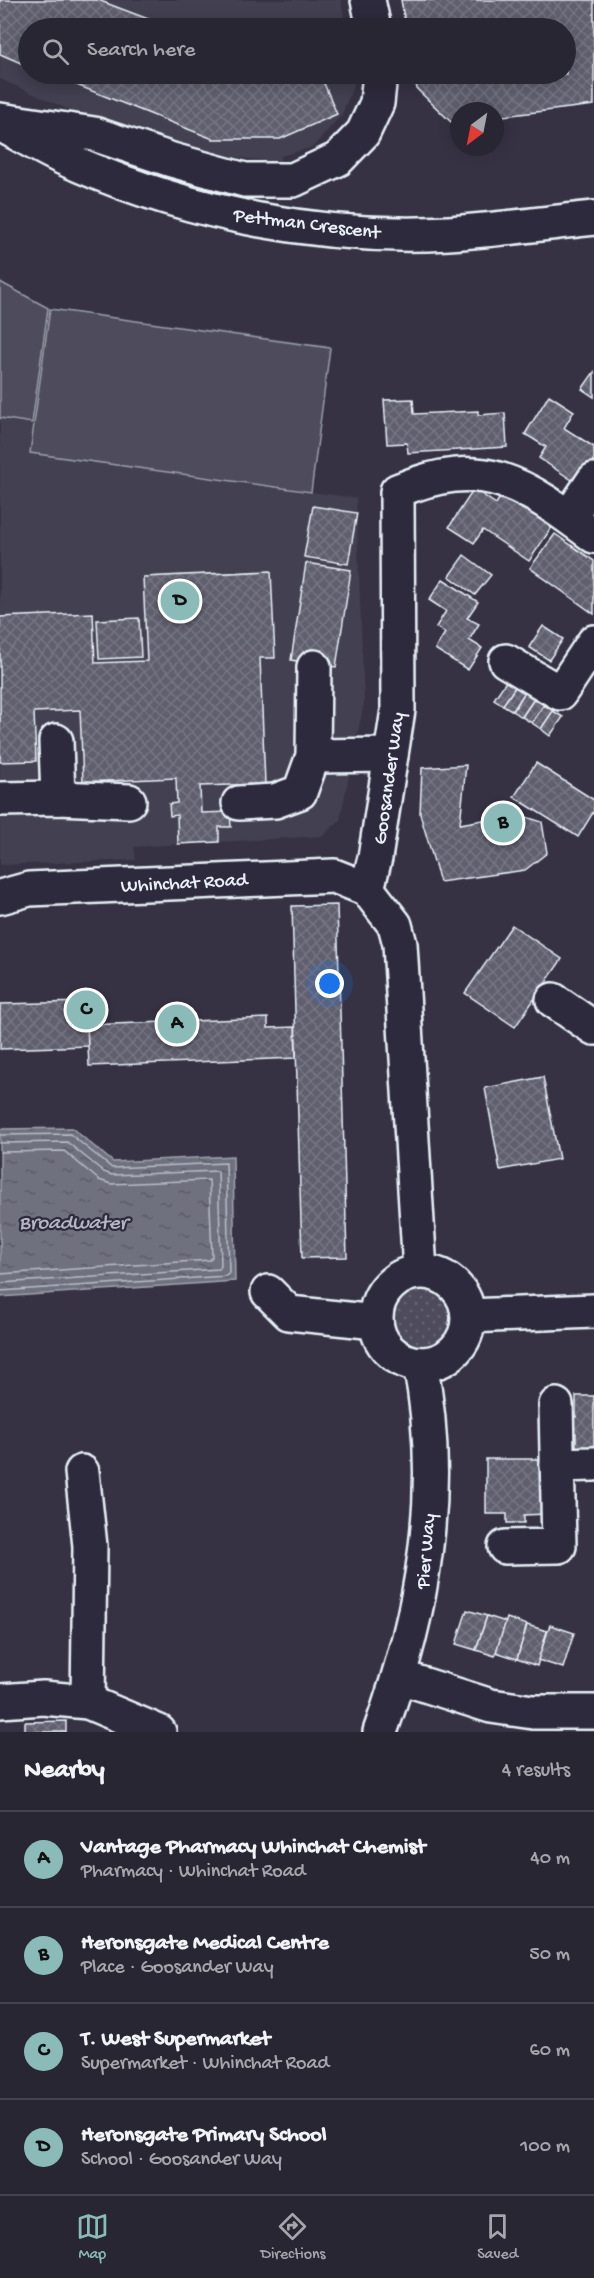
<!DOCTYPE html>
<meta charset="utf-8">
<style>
body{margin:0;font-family:"Gochi Hand",sans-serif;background:#34323f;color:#f1f3f6}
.compass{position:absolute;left:450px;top:102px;width:54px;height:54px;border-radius:50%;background:#282633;box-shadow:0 3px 15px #0003;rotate:212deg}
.you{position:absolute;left:330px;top:984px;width:21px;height:21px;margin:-15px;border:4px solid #fff;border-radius:50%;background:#1a73e8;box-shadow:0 0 0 9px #1a73e833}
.badge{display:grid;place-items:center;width:39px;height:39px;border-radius:50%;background:#8bbbb9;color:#111;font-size:20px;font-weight:700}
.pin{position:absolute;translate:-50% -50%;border:3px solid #fff;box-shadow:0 2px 6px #0006}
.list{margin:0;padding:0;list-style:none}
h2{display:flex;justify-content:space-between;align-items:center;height:78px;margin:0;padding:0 24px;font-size:26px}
h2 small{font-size:20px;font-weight:400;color:#a5a5ac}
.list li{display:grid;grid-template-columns:39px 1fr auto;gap:18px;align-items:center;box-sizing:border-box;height:96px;padding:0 24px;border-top:2px solid #44434e}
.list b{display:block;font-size:22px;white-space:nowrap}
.list p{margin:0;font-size:20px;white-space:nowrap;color:#a5a5ac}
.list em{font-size:20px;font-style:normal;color:#a5a5ac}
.icon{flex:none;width:33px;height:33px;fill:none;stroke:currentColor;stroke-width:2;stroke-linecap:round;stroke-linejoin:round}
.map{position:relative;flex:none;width:594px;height:1732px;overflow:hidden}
.search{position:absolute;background:#282633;box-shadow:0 3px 15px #0003;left:18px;right:18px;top:18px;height:66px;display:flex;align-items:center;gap:15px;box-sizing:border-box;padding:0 21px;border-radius:33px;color:#a5a5ac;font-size:22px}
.sheet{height:462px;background:#282633}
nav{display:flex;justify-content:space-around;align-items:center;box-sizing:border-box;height:84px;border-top:2px solid #44434e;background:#282633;font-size:16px;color:#a5a5ac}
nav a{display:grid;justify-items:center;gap:3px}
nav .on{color:#8bbbb9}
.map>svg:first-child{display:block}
.built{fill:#433f51}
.grass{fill:url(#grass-dots);stroke:#9a9eaa;stroke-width:1.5}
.green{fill:#4d4b5c;stroke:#9a9eaa;stroke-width:1.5}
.water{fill:url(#water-ripples);stroke:#a0a4af;stroke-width:1.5}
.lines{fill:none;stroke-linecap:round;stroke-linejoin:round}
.shore{stroke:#b8bec8;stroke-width:1.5}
.building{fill:url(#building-cross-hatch);stroke:#e8f1f8;stroke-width:1.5}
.minor-casing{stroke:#e8f1f8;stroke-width:38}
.major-casing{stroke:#e8f1f8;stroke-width:38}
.minor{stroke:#2f2a3d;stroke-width:33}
.major{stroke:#2f2a3d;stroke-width:33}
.labels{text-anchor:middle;stroke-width:4.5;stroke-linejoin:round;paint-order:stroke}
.street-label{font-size:20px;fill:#e8f1f8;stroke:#2f2a3d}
.water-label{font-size:21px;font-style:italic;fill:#b2b7c2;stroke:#2f2a3d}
</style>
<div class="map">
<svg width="594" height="1732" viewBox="0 0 594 1732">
<defs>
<pattern id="grass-dots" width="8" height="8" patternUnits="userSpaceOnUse" patternTransform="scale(1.5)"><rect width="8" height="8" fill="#4d4b5c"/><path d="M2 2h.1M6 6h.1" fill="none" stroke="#676574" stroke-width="1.8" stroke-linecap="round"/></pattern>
<pattern id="water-ripples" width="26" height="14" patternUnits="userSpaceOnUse" patternTransform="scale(1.5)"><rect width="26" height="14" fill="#70717f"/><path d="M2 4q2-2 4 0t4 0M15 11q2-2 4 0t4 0" fill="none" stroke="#5b5c64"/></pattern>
<pattern id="building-cross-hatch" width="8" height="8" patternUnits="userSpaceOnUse" patternTransform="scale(1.5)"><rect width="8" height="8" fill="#605e6e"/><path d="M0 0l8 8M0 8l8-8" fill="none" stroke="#777683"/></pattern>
</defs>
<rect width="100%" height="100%" fill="#363244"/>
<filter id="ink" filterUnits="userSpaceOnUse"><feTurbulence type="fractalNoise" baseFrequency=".0167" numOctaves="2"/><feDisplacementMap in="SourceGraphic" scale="12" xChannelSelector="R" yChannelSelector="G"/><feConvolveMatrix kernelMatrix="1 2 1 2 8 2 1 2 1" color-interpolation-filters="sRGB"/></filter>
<g filter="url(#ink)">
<g class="built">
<path d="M0,0H341L346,28H28V74H354L355,81L342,114L313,147L281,156L280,163L203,153L74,112L0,79Z"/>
<path d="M48,308L331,346L312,492L356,498L364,703L340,820L323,836L134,847L136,860L0,865V418L32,422Z"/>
</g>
<circle class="grass" cx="422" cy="1318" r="29"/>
<g class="green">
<path d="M0,282L48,308L32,423L0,418Z"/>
<path d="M50,309L330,348L311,492L30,453Z"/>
</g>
<path class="water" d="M72,1128L113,1162L233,1156L235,1281L0,1297V1129Z"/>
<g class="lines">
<g class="shore">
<path d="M0,1135L70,1134L112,1168L226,1163L229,1273L226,1276L0,1291"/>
<path d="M0,1143L67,1142L104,1172L112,1175L218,1171L221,1266L219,1269L0,1283"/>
<path d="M0,1152L64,1151L99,1180L111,1184L209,1180L212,1257L210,1260L0,1274"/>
</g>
</g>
<g class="building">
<path d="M0,0H98L172,28H28V66L0,54Z"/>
<path d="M401,0H594V105L495,117V111H459V121L451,122L417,89L414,74H566V28H406Z"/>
<path d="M49,74H320L337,114L280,139H213Z"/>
<path d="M594,372V397L582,389Z"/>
<path d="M549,395L574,411L564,428L594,447V459L578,484L539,458L546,447L525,434Z"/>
<path d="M413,399L414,414L478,411V415L505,413L507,447L408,453L407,443L387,444L384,400Z"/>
<path d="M474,489L496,504L502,494L552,527L529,561L483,530L474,543L449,527Z"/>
<path d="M313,506L357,513L348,564L304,557Z"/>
<path d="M555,534L594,561V614L530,568Z"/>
<path d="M464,555L491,575L475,595L449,576Z"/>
<path d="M306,563L351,570L336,667L291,660Z"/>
<path d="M271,571L275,658H260L265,784L200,786L201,813L230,812L231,827H219V842L178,844L177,815L170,816L169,804L177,803L176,778L83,782L80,710L34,712L36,761L0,762V617L93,613L95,663L147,661L143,577Z"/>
<path d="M443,579L478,602L467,618L479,624L469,640L482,648L468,670L435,649L445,633L436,627L446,611L429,600Z"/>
<path d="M139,618L141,657L99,659L97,620Z"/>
<path d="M543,626L563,639L549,660L529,647Z"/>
<path d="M507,680L516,686L503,705L494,699Z"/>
<path d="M516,686L525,692L513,711L503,705Z"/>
<path d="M525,692L534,699L522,717L513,711Z"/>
<path d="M534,699L544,705L532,723L522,717Z"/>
<path d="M544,705L553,711L541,729L532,723Z"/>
<path d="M553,711L563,717L550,736L541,729Z"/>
<path d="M536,763L594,800V811L578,837L514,797Z"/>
<path d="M466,765L460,824L517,814L542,822L547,853L525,870L440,882L420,814L422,768Z"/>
<path d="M337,905L347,1257L302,1258L292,906Z"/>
<path d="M512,925L562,959L515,1027L465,993Z"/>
<path d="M87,1002L88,1046L0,1049V1004Z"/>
<path d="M268,1018V1028L295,1027L296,1058L89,1066L87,1025Z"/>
<path d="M543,1077L559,1159L500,1170L485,1088Z"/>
<path d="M576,1396H594V1456H576V1433L567,1434V1417H576Z"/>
<path d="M486,1459H546V1514L524,1515V1523H507V1514H486Z"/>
<path d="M467,1610L487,1616L476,1650L456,1644Z"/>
<path d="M487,1616L506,1622L495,1656L476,1650Z"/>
<path d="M507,1618L527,1625L517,1659L496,1652Z"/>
<path d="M527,1625L547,1631L537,1666L517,1659Z"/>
<path d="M550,1625L574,1633L563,1668L538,1660Z"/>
<path d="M66,1721V1732H25V1722Z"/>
</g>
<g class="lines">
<g class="minor-casing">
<g id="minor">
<path d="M368,0L374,28"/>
<path d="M0,120L94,134L172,160L245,180H293L338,159L363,133L377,103L380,74"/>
<path d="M569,517L594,480"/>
<path d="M506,661L560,693L594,642"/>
<path d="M56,741L58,798"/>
<path d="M313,756L391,755"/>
<path d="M0,799L58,798L129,801"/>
<path d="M239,803L275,801L300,792L313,756L314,667"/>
<path d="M367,889L375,858L398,710L397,491C484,454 524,484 594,536"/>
<path d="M367,889L395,925L400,944L420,1271"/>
<path d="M0,897L29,889L334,876L367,889"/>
<path d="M553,1000L594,1028"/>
<circle cx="422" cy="1318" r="46"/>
<path d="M268,1292L289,1313L376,1322"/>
<path d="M469,1316L594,1311"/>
<path d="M557,1465L594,1464"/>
<path d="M82,1472L90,1546L88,1702"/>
<path d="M505,1547L559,1546L556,1405"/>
<path d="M400,1677L491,1706L533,1712H594"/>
<path d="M0,1701L43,1698L88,1702L159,1732"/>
<path d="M380,1732C423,1613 445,1490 420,1364"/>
</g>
</g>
<g class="major-casing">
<path id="major" d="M0,124C25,137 50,153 77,164C192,214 323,240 449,233C497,230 546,223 594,218"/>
</g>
<use href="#minor" class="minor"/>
<use href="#major" class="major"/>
</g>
</g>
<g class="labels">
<g class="street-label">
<text transform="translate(307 222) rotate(7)" y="7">Pettman Crescent</text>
<text transform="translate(387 778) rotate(-82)" y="7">Goosander Way</text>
<text transform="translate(184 881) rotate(-3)" y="7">Whinchat Road</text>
<text transform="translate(424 1551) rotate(-85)" y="7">Pier Way</text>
</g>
<g class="water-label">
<text x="73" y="1228">Broadwater</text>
</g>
</g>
</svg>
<svg class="compass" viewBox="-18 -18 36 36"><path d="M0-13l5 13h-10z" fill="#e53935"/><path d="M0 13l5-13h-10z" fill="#a5a5ac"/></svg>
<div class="you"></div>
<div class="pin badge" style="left:177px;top:1024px">A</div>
<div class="pin badge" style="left:503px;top:823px">B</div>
<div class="pin badge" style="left:86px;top:1010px">C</div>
<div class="pin badge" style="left:180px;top:601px">D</div>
<div class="search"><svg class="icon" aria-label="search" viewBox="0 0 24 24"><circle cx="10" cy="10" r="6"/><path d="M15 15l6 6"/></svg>Search here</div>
</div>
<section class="sheet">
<h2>Nearby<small>4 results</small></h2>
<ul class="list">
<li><span class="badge">A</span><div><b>Vantage Pharmacy Whinchat Chemist</b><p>Pharmacy · Whinchat Road</p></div><em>40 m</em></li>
<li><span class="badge">B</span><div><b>Heronsgate Medical Centre</b><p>Place · Goosander Way</p></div><em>50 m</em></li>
<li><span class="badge">C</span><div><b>T. West Supermarket</b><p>Supermarket · Whinchat Road</p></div><em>60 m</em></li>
<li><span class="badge">D</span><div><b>Heronsgate Primary School</b><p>School · Goosander Way</p></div><em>100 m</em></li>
</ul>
</section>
<nav>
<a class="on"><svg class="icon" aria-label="map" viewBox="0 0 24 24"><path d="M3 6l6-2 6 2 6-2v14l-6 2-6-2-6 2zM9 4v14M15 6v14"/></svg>Map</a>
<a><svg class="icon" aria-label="directions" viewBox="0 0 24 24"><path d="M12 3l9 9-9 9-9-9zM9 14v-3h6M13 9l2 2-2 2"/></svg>Directions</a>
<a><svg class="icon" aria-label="saved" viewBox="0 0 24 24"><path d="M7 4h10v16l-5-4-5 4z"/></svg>Saved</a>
</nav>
